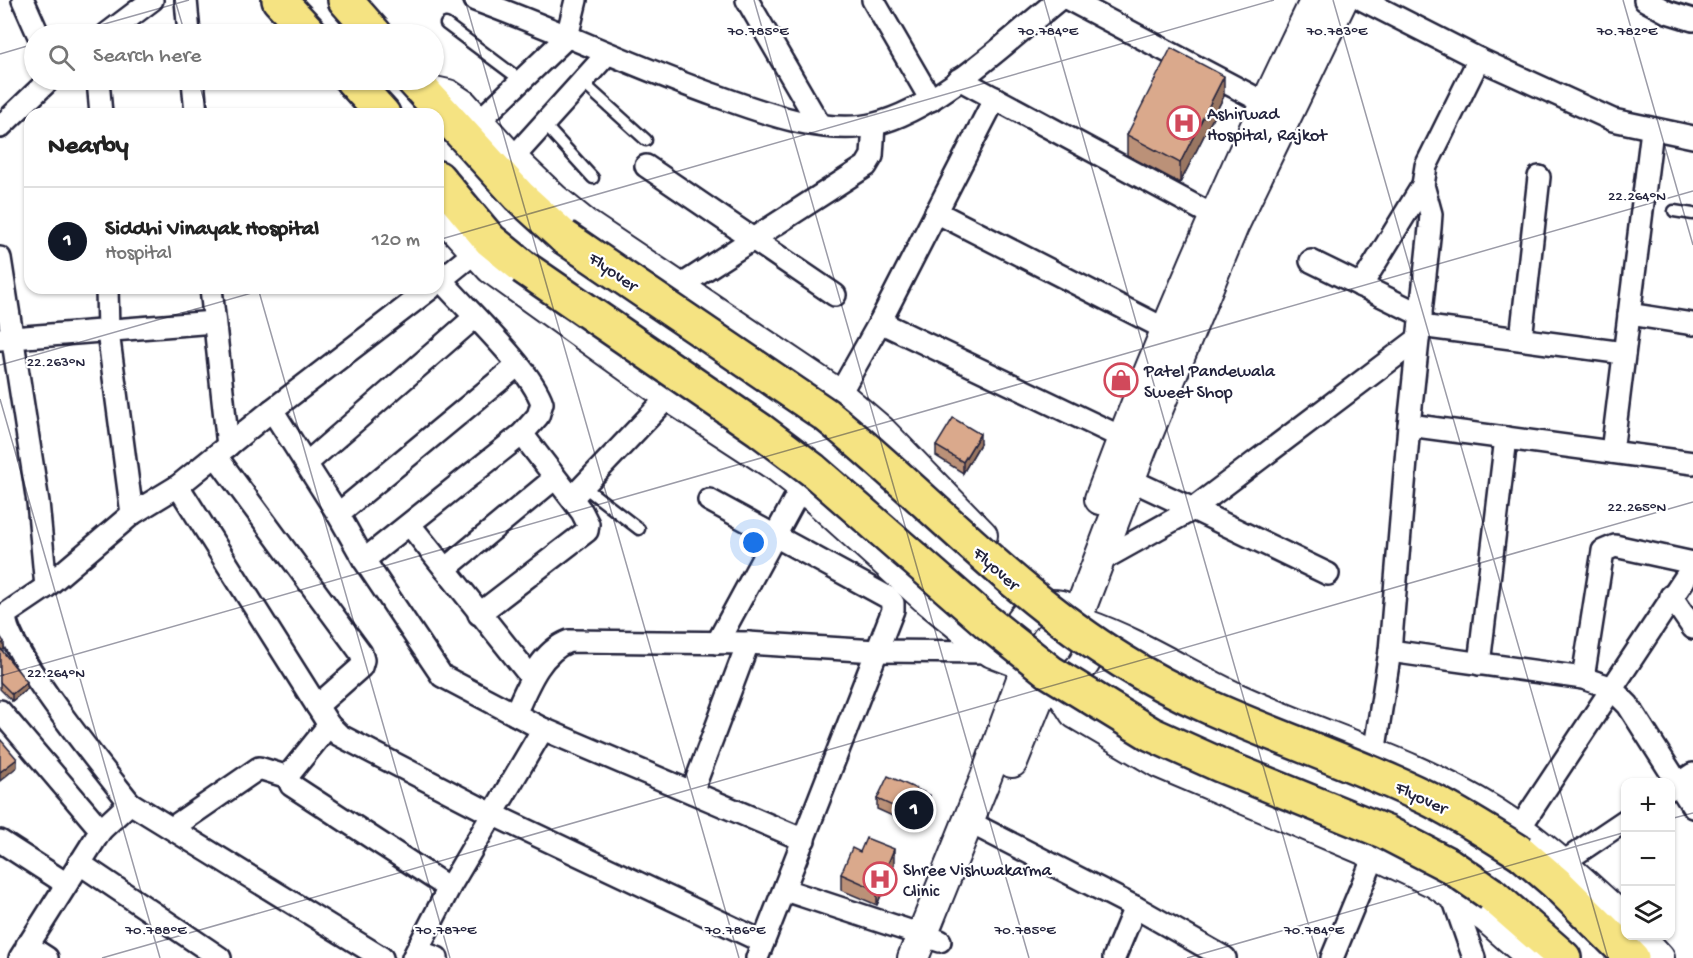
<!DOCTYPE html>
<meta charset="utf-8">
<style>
body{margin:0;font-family:"Gochi Hand",sans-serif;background:#f2f2f2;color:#222}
.controls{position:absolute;right:18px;bottom:18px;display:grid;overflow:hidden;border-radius:12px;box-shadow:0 2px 4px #0004}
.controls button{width:54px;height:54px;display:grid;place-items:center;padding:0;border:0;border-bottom:2px solid #e0e0e0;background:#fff;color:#222;font:30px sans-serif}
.you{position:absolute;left:754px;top:543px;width:21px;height:21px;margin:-15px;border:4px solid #fff;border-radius:50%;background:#1a73e8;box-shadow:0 0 0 9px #1a73e833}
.badge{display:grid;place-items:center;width:39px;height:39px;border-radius:50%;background:#111827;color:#fff;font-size:20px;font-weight:700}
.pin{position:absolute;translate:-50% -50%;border:3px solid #fff;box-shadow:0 2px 6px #0006}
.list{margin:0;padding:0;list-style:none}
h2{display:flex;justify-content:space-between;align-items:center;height:78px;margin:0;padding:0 24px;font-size:26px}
h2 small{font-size:20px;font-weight:400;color:#767676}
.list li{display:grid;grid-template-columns:39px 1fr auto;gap:18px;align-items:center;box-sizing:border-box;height:108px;padding:0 24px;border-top:2px solid #e0e0e0}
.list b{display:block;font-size:22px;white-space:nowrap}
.list p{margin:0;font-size:20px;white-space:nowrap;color:#767676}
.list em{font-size:20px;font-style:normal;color:#767676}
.icon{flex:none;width:33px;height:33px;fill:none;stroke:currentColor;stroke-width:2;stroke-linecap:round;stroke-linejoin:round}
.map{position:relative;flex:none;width:1693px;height:958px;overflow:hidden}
.search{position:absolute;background:#fff;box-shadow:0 2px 4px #0004;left:24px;top:24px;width:420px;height:66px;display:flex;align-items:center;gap:15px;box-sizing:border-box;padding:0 21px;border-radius:33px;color:#767676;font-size:22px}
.panel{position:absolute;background:#fff;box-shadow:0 2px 4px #0004;left:24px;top:108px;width:420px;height:186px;border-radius:18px}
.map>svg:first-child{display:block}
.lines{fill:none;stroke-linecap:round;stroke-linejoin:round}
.lane-casing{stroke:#22223b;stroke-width:15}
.street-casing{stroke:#22223b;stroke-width:26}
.secondary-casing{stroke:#22223b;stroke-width:34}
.highway-casing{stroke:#22223b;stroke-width:38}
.lane{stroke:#fff;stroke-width:10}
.street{stroke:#fff;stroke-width:21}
.secondary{stroke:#fff;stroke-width:30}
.highway{stroke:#f5e382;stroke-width:33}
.highway-bridge-casing{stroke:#22223b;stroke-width:38;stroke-linecap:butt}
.highway-bridge{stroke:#f5e382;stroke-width:33}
.wall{fill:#bb9178;stroke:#22223b;stroke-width:1.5}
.shaded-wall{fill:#997662;stroke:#22223b;stroke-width:1.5}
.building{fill:#daa98c;stroke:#22223b;stroke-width:1.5}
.ticks{fill:none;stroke:#22223b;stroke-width:1.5;stroke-opacity:0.45}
.labels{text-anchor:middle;stroke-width:4.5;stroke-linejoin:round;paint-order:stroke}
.poi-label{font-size:18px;fill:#22223b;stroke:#fff;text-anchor:start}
.street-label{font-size:18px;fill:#22223b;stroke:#fff}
.ticks-label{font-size:15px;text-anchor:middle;fill:#22223b;stroke:#fff;stroke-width:4.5;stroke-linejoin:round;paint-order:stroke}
</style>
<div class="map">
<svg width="1693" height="958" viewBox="0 0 1693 958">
<rect width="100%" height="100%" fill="#fff"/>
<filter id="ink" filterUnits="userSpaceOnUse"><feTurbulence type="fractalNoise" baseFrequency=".0167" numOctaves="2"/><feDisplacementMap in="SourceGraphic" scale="12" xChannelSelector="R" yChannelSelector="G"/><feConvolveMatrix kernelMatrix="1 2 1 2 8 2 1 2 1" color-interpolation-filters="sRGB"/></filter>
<g filter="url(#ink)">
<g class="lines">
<g class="lane-casing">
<g id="lane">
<path d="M446,24L522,81"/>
<path d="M582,82L646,140"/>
<path d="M544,124L593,178"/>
<path d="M1674,211L1693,214"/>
<path d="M583,486L639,529"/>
</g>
</g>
<g class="street-casing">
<g id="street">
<path d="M23,0L38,34"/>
<path d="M186,0L189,34"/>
<path d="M475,0C558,30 637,68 720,97C764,113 828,136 875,124C938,109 1007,41 1058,0"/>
<path d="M747,0L819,124"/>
<path d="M873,0L931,100"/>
<path d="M1070,0L1265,103"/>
<path d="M1363,0L1479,59L1613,120L1693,137"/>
<path d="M1645,0L1667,12L1693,20"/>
<path d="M107,34L152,0"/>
<path d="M959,79L1225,222"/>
<path d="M98,80L101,114"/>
<path d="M193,80L196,114"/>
<path d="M478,122L567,37L576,0"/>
<path d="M0,127L49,80"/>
<path d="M512,159L607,54"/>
<path d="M646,166L835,295"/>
<path d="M936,212L1165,329"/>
<path d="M0,258L38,502L46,587L132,514L178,486L272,410L431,288"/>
<path d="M1311,261L1421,315"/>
<path d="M438,282L474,253"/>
<path d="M1361,286L1423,185"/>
<path d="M107,288L108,332L132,514"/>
<path d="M211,288L228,446"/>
<path d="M677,288L866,166L872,156L874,125"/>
<path d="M1629,314L1693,324"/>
<path d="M880,322L1123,438"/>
<path d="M1420,326L1624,353"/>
<path d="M0,339L214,322"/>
<path d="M1521,339L1539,177"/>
<path d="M839,395L880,322L995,98"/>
<path d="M272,410L338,514L364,560L442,676L543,729L804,840"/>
<path d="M1409,425L1693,463"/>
<path d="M1612,452L1652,130"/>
<path d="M216,456L361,653L363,660L361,667L317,706"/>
<path d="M307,463L474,318"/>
<path d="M1129,479L1193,509L1418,339"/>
<path d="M178,486L329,725L339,735L494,815L763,942"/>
<path d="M572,498L669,396"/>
<path d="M709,500L889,598L893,603V610L757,958"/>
<path d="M338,514L518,365"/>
<path d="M410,525L531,677"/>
<path d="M364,560L522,434L538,416L542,403C531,369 467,310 441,280"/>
<path d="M1098,562L1193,509L1328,574"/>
<path d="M445,569L555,478"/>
<path d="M46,587L6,614C0,643 108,775 130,803"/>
<path d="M1671,596L1693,628"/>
<path d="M479,614L587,531L588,524L582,512L522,434"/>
<path d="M717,643L802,486"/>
<path d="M1390,651L1583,678L1610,687L1628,705L1693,807"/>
<path d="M1479,664L1506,438"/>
<path d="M1583,678L1603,551L1615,546L1693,563"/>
<path d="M0,711L101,830L20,958"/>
<path d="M515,714C527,687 540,652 569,641L748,643L876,651L992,652"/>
<path d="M329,725L291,772L288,777L291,785L449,888"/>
<path d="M1374,754L1390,651L1409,425L1430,228L1431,214L1423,185L1426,166L1479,59"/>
<path d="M1670,789L1693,774"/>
<path d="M692,792L748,643"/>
<path d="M969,822L1135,907L1225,958"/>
<path d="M172,828L259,768L288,777"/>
<path d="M1519,829L1693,566"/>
<path d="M101,830L130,803L382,958"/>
<path d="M0,841L65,883"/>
<path d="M79,863L220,958"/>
<path d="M1562,863L1626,820"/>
<path d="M785,890L940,941"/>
<path d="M1451,892L1474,958"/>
<path d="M27,945L47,958"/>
<path d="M417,951L437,958"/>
<path d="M413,958L449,888L543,729"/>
<path d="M1114,958L1135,907"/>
<path d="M1332,958L1375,854"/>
</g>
</g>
<g class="secondary-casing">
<g id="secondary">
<path d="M421,89L448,95L463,105L512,159L555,200L586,225L839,395L881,431L982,535"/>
<path d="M438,210L491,268L669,396L778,467L802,486L926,598L992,652L1018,662"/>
<path d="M1100,499C1163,329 1236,163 1316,0"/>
<circle cx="1052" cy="643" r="38"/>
<path d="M1078,615L1142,447L1233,226L1342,0"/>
<path d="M1086,625C1140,644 1188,676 1240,700C1324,738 1415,763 1493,812C1542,843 1583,883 1626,922"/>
<path d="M1055,682L1075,713L1160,763L1375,854L1436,883L1486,917L1533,958"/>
<path d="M1012,762L1045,681"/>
<path d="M1639,936L1659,958"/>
<path d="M913,958L986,777L1025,671"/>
</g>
</g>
<g class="highway-casing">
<g id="highway">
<path d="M279,0L311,34"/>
<path d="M345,0L375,34"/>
<path d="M352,80L383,114"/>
<path d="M413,80L519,196L564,237"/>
<path d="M438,178L490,240L523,267"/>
<path d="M1521,853L1556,883L1632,958"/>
<path d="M1491,894L1564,958"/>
</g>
</g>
<use href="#lane" class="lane"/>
<use href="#street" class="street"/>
<use href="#secondary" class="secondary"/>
<use href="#highway" class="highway"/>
<g class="highway-bridge-casing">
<g id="highway-bridge">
<path d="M564,237L826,415C926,496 1012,593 1122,661C1217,721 1327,749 1427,798C1460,814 1490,834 1521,853"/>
<path d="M523,267L760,430L813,470L987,622L1050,672L1151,734L1220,765L1385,832L1449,865L1491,894"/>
</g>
</g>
<use href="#highway-bridge" class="highway-bridge"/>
</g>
<g class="wall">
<path d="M1224,96L1180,183L1127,155V135Z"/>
<path d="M980,444L963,473L936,456V446Z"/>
<path d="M0,636L4,649L2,651L27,689L12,701L0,689Z"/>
<path d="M877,799L930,805L919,828L877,809Z"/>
<path d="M860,852L894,864L877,905L841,890V874Z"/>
</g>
<g class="shaded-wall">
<path d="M1224,76V96L1180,183V163Z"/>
<path d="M980,434V444L963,473V462Z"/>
<path d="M4,642V649L0,652V645Z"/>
<path d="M27,682V689L12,701V694Z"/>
<path d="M17,759V767L0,781V772Z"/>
<path d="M930,795V805L919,828V818Z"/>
<path d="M894,849V864L877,905V890Z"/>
</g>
<g class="building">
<path d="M1171,48L1224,76L1180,163L1127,135Z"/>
<path d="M953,418L980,434L963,462L936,446Z"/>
<path d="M0,636L4,642L0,645Z"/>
<path d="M0,648L27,682L12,694L0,682Z"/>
<path d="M0,739L17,759L0,772Z"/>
<path d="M888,776L930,795L919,818L877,799Z"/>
<path d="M866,838L894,849L877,890L841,874L852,848L860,852Z"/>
</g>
</g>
<path class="ticks" d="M175,0L185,34M465,0L739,958M754,0L1029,958M1044,0L1318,958M1333,0L1608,958M1623,0L1693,245M69,34L189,0M0,54L34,44M198,80L208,114M438,240L1274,0M258,288L450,958M0,365L269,288M0,399L160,958M0,676L1693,191M1670,819L1693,813M102,958L1693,502M1187,958L1626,832"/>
<defs>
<g id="hospital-ring" transform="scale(1.725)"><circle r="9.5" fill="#fff" stroke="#d1495b" stroke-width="1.5"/><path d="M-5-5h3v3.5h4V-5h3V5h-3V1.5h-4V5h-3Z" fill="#d1495b"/></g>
<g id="shop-ring" transform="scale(1.725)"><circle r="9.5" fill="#fff" stroke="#d1495b" stroke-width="1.5"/><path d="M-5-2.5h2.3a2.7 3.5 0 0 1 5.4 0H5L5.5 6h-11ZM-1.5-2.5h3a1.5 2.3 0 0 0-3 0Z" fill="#d1495b"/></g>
</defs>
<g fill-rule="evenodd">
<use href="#hospital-ring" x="1184" y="123"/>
<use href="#shop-ring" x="1121" y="380"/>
<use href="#hospital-ring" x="880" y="879"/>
</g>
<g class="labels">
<g class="poi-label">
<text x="1207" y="119">Ashirwad<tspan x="1207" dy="21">Hospital, Rajkot</tspan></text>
<text x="1144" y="376">Patel Pandewala<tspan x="1144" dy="21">Sweet Shop</tspan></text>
<text x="903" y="875">Shree Vishwakarma<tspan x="903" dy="21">Clinic</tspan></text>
</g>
<g class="street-label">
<text transform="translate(614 271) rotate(35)" y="6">Flyover</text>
<text transform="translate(997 568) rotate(42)" y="6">Flyover</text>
<text transform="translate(1422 797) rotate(25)" y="6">Flyover</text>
</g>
</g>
<g class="ticks-label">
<text x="758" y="35">70.785°E</text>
<text x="1048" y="35">70.784°E</text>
<text x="1337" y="35">70.783°E</text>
<text x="1627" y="35">70.782°E</text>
<text x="1637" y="200">22.264°N</text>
<text x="56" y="366">22.263°N</text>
<text x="1637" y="511">22.265°N</text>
<text x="56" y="677">22.264°N</text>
<text x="156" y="934">70.788°E</text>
<text x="446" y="934">70.787°E</text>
<text x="735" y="934">70.786°E</text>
<text x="1025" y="934">70.785°E</text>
<text x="1314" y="934">70.784°E</text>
</g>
</svg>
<div class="controls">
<button>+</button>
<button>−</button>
<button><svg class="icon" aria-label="layers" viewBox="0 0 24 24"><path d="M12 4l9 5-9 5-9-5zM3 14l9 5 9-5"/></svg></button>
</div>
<div class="you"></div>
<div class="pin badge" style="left:914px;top:810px">1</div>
<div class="search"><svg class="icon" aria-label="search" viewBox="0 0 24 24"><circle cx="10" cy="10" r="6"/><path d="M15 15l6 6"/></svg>Search here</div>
<section class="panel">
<h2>Nearby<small></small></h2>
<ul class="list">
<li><span class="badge">1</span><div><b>Siddhi Vinayak Hospital</b><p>Hospital</p></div><em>120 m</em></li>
</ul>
</section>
</div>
